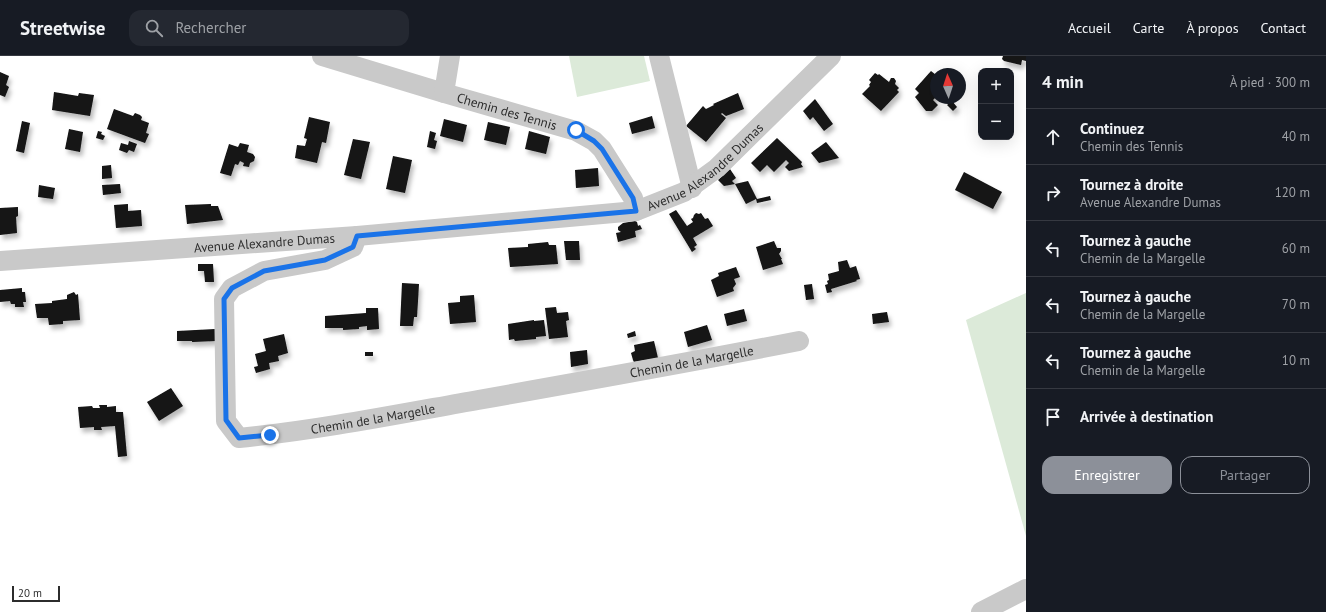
<!DOCTYPE html>
<html lang="fr">
<meta charset="utf-8">
<style>
body{margin:0;font-family:"PT Sans",sans-serif;background:#242831;color:#f1f3f6}
.controls{position:absolute;right:12px;top:12px;display:grid;overflow:hidden;border-radius:8px;box-shadow:0 4px 16px #0002}
.controls button{width:36px;height:36px;display:grid;place-items:center;padding:0;border:0;border-bottom:1px solid #363941;background:#171b24;color:#f1f3f6;font:20px sans-serif}
.compass{position:absolute;left:930px;top:12px;width:36px;height:36px;border-radius:50%;background:#171b24;box-shadow:0 4px 16px #0002;rotate:357deg}
.scale{position:absolute;left:12px;bottom:10px;width:48px;box-sizing:border-box;padding-left:4px;border:2px solid #2c2c2c;border-top:0;font-size:11px;line-height:14px;white-space:nowrap;color:#2c2c2c;-webkit-text-stroke:3px #fff;paint-order:stroke}
.stop{position:absolute;width:12px;height:12px;margin:-9px;border:3px solid #1a73e8;border-radius:50%;background:#fff}
.stop.end{background:#1a73e8;border-color:#fff;box-shadow:0 1px 4px #0008}
.list{margin:0;padding:0;list-style:none}
h2{display:flex;justify-content:space-between;align-items:center;height:52px;margin:0;padding:0 16px;font-size:17px}
h2 small{font-size:13px;font-weight:400;color:#9ea1a6}
.list li{display:grid;grid-template-columns:26px 1fr auto;gap:12px;align-items:center;box-sizing:border-box;height:56px;padding:0 16px;border-top:1px solid #363941}
.list b{display:block;font-size:15px;white-space:nowrap}
.list p{margin:0;font-size:13px;white-space:nowrap;color:#9ea1a6}
.list em{font-size:13px;font-style:normal;color:#9ea1a6}
.actions{display:flex;gap:8px;padding:12px 16px}
.actions a{flex:1;padding:9px 0;border:1px solid #8c9099;border-radius:12px;text-align:center;font-size:14px;color:#8c9099}
.actions .main{background:#8c9099;color:#fff}
.icon{flex:none;width:22px;height:22px;fill:none;stroke:currentColor;stroke-width:2;stroke-linecap:round;stroke-linejoin:round}
.map{position:relative;flex:none;width:1026px;height:556px;overflow:hidden}
header{display:flex;align-items:center;gap:24px;box-sizing:border-box;height:56px;padding:0 20px;background:#171b24;border-bottom:1px solid #363941}
header strong{font-size:19px}
nav{display:flex;gap:22px;margin-inline-start:auto;font-size:14px}
.search{width:280px;height:36px;background:#242831;display:flex;align-items:center;gap:10px;box-sizing:border-box;padding:0 14px;border-radius:12px;color:#9ea1a6;font-size:15px}
main{display:flex}
aside{flex:1;background:#171b24}
.map>svg:first-child{display:block}
.green{fill:#dcead9}
.building{fill:#131313;filter:url(#shadow)}
.lines{fill:none;stroke-linecap:round;stroke-linejoin:round}
.minor{stroke:#c9c9c9;stroke-width:20}
.route{stroke:#1a73e8;stroke-width:5}
.labels{text-anchor:middle;stroke-width:4;stroke-linejoin:round;paint-order:stroke}
.street-label{font-size:13px;fill:#2c2c2c;stroke:#fff}
</style>
<header>
<strong>Streetwise</strong>
<div class="search"><svg class="icon" aria-label="search" viewBox="0 0 24 24"><circle cx="10" cy="10" r="6"/><path d="M15 15l6 6"/></svg>Rechercher</div>
<nav><a>Accueil</a><a>Carte</a><a>À propos</a><a>Contact</a></nav>
</header>
<main>
<div class="map">
<svg width="1026" height="556" viewBox="0 0 1026 556">
<defs>
<filter id="shadow"><feDropShadow dx="2.5" dy="4.5" stdDeviation="2" flood-color="#0004"/></filter>
</defs>
<rect width="100%" height="100%" fill="#fff"/>
<g class="green">
<path d="M569,0H644L650,25L577,41Z"/>
<path d="M1026,237V480L966,264Z"/>
</g>
<g class="building">
<path d="M1003,0H1026V5L1022,4L1021,9L1004,5L1002,3Z"/>
<path d="M931,15L936,19V41L933,44L938,49L932,55H926L915,41L919,37L915,33Z"/>
<path d="M0,16L9,20L6,29L9,31L5,41L0,39Z"/>
<path d="M875,17L878,19L879,18L889,26L891,22H894L896,25L895,28L899,32L897,34L899,36L881,55L862,38L870,30L869,29L871,26L869,24Z"/>
<path d="M54,36L78,40L79,37L94,39L90,60L52,54Z"/>
<path d="M738,37L744,53L726,60L722,57L721,58L726,62L706,86L686,70L703,50L706,53L714,49L713,48Z"/>
<path d="M815,43L833,68L824,75L813,61L810,64L803,55Z"/>
<path d="M952,45L957,51L953,55L947,49Z"/>
<path d="M114,53L133,60L135,57L140,59L142,61L141,64L149,67L146,77L149,78L145,87L107,73Z"/>
<path d="M652,60L655,72L632,78L629,67Z"/>
<path d="M309,61L330,66L326,87L322,86L317,107L295,102L297,89L305,90L307,83L304,82Z"/>
<path d="M444,63L467,69L463,86L440,80Z"/>
<path d="M22,65L30,67L24,97L16,95Z"/>
<path d="M488,66L510,71L506,89L484,84Z"/>
<path d="M69,73L83,76L80,96L65,93Z"/>
<path d="M98,75L102,76L101,78L105,80L103,84L96,82Z"/>
<path d="M430,75L436,77L434,84L437,85L435,93L427,91Z"/>
<path d="M529,75L550,81L546,98L525,93Z"/>
<path d="M777,82L802,106L801,108L803,111L789,115L785,111L789,107L786,104L774,116L767,109L760,116L751,107Z"/>
<path d="M353,83L370,86L361,123L344,119Z"/>
<path d="M129,85L137,88L134,96L129,94L127,97L119,94L121,87L128,89Z"/>
<path d="M826,86L839,102L819,107L811,97Z"/>
<path d="M240,87L249,89L247,96L253,98L255,101L254,105L250,107L249,111L243,110L244,107L240,105L238,109L235,108L231,120L220,117L229,88L238,91Z"/>
<path d="M393,100L412,104L405,137L386,133Z"/>
<path d="M111,109L112,122L102,123V110Z"/>
<path d="M598,112L599,130L576,132L575,114Z"/>
<path d="M730,113L736,122L732,125L735,128L724,130L718,124Z"/>
<path d="M964,116L1002,136L993,153L955,134Z"/>
<path d="M748,125L757,143L770,140L771,144L757,147L756,143L746,148L735,128Z"/>
<path d="M120,128L121,137L103,139L102,129Z"/>
<path d="M39,129L55,132L53,143L38,141Z"/>
<path d="M128,148V155L141,154L142,170L116,172L114,149Z"/>
<path d="M211,148V150H218L223,164L187,168L185,149Z"/>
<path d="M18,151V160L16,161L17,177L0,179V152Z"/>
<path d="M676,154L687,170L693,166L691,163L693,162L694,159L696,157L699,158L701,157L705,163L708,162L713,170L693,182L697,189L694,191L696,193L692,196L669,158Z"/>
<path d="M635,165L637,166L638,170L640,169L642,173L635,175L636,181L618,186L616,177L621,176L618,174V171L623,167Z"/>
<path d="M564,185H579L580,204H566Z"/>
<path d="M774,185L777,192H781V195L779,198L782,203H781L783,208L763,214L756,191Z"/>
<path d="M548,186L549,189H556L558,208L510,211L508,192L528,191V188Z"/>
<path d="M847,204L850,212L856,210L860,223L856,224L857,225L831,233L832,236L827,237L825,229L828,228L827,225L829,224L828,218L839,215L838,206Z"/>
<path d="M198,208H213L214,226H205L204,215H198Z"/>
<path d="M736,211L740,221L734,223L736,228L733,232L734,235L717,241L711,224L719,220L718,217Z"/>
<path d="M402,227L419,228L417,261H414L413,270H400Z"/>
<path d="M812,228L814,243L806,244L804,229Z"/>
<path d="M22,232V236H25L26,246H23L24,251H15V248H11L10,245L0,246V234Z"/>
<path d="M74,236L76,239L78,238L80,264L63,265V268L49,269L48,262H37L35,248L52,247V245L67,243V239Z"/>
<path d="M474,239L476,266L450,268L448,247L460,246V240Z"/>
<path d="M556,251L557,257L568,256L569,264L566,265L568,281L549,283L545,252Z"/>
<path d="M366,252H378L379,273L367,274V270L359,271V273L343,274V272H325V260L366,257Z"/>
<path d="M744,253L747,265L727,270L724,258Z"/>
<path d="M887,256L889,266L873,268L872,258Z"/>
<path d="M534,264V265L544,264L546,280L536,281V283L515,285L514,283L509,284L508,268Z"/>
<path d="M707,269L712,284L688,291L684,276Z"/>
<path d="M215,273L216,285L192,286V285H177V275Z"/>
<path d="M635,275L636,280L628,282L627,278Z"/>
<path d="M284,278L288,297L278,300L279,305L269,307L270,313L256,317L254,311L258,310L255,298L266,295L263,283Z"/>
<path d="M654,285L658,302L634,306L633,304L631,297L635,295L634,289Z"/>
<path d="M587,294L588,308L571,311L570,296Z"/>
<rect x="365" y="296" width="8" height="4"/>
<path d="M171,332L183,350L159,365L147,346Z"/>
<path d="M99,349H107V351L116,350V356H123L127,400L118,401L115,370L101,371L102,374H94V371L80,372L78,351L92,350L93,352H100Z"/>
</g>
<g class="lines">
<g class="minor">
<path d="M322,0L444,37"/>
<path id="s1" d="M450,0L444,37L576,75L594,85L602,93L633,142L636,155"/>
<path d="M659,0L692,132"/>
<path id="s2" d="M357,180L353,191L325,204L264,215L232,232L224,243L226,365L239,382C319,374 399,358 478,344C585,325 692,306 799,285"/>
<path id="s3" d="M0,205L357,180L636,155L684,136L717,112L831,0"/>
<path d="M981,556L1026,533"/>
</g>
</g>
<g class="lines">
<path class="route" d="M270,379L239,382L226,364L224,243L232,232L264,215L325,204L353,191L357,180L636,155L633,142L602,93L594,85L576,74"/>
</g>
<g class="labels">
<g class="street-label">
<text dy="5" stroke="none"><textPath href="#s1" startOffset="103">Chemin des Tennis</textPath></text>
<text dy="5" stroke="none"><textPath href="#s3" startOffset="721">Avenue Alexandre Dumas</textPath></text>
<text dy="5" stroke="none"><textPath href="#s3" startOffset="265">Avenue Alexandre Dumas</textPath></text>
<text dy="5" stroke="none"><textPath href="#s2" startOffset="757">Chemin de la Margelle</textPath></text>
<text dy="5" stroke="none"><textPath href="#s2" startOffset="433">Chemin de la Margelle</textPath></text>
</g>
</g>
</svg>
<div class="controls">
<button>+</button>
<button>−</button>
</div>
<svg class="compass" viewBox="-18 -18 36 36"><path d="M0-13l5 13h-10z" fill="#e53935"/><path d="M0 13l5-13h-10z" fill="#9ea1a6"/></svg>
<div class="scale">20 m</div>
<div class="stop" style="left:576px;top:74px"></div>
<div class="stop end" style="left:270px;top:379px"></div>
</div>
<aside>
<h2>4 min<small>À pied · 300 m</small></h2>
<ul class="list">
<li><svg class="icon" aria-label="ahead" viewBox="0 0 24 24"><path d="M12 20V5M6 11l6-6 6 6"/></svg><div><b>Continuez</b><p>Chemin des Tennis</p></div><em>40 m</em></li>
<li><svg class="icon" aria-label="right" viewBox="0 0 24 24"><path d="M7 20v-9h11M14 6l5 5-5 5"/></svg><div><b>Tournez à droite</b><p>Avenue Alexandre Dumas</p></div><em>120 m</em></li>
<li><svg class="icon" aria-label="left" viewBox="0 0 24 24"><path d="M17 20v-9H6M10 6l-5 5 5 5"/></svg><div><b>Tournez à gauche</b><p>Chemin de la Margelle</p></div><em>60 m</em></li>
<li><svg class="icon" aria-label="left" viewBox="0 0 24 24"><path d="M17 20v-9H6M10 6l-5 5 5 5"/></svg><div><b>Tournez à gauche</b><p>Chemin de la Margelle</p></div><em>70 m</em></li>
<li><svg class="icon" aria-label="left" viewBox="0 0 24 24"><path d="M17 20v-9H6M10 6l-5 5 5 5"/></svg><div><b>Tournez à gauche</b><p>Chemin de la Margelle</p></div><em>10 m</em></li>
<li><svg class="icon" aria-label="arrive" viewBox="0 0 24 24"><path d="M6 21V4h12l-3 4 3 4H6"/></svg><div><b>Arrivée à destination</b></div></li>
</ul>
<div class="actions"><a class="main">Enregistrer</a><a>Partager</a></div>
</aside>
</main>
